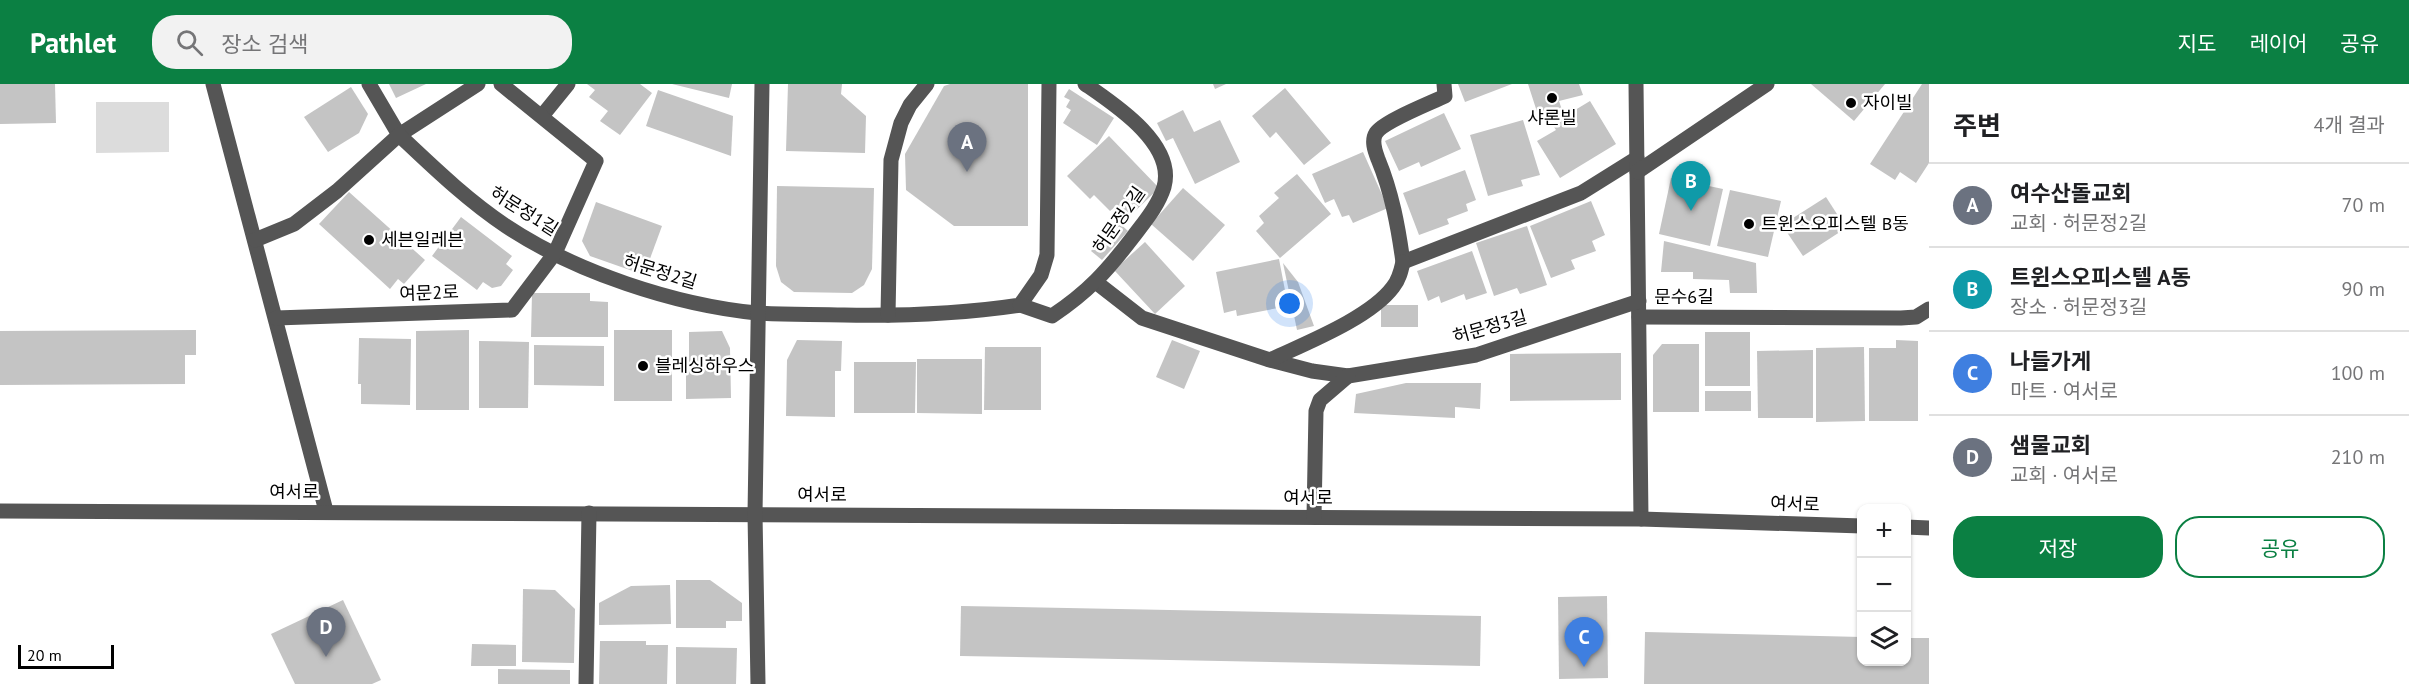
<!DOCTYPE html>
<html lang="ko">
<meta charset="utf-8">
<style>
body{margin:0;font-family:"PT Sans","Noto Sans KR",sans-serif;background:#f2f2f2;color:#202124}
.controls{position:absolute;right:18px;bottom:18px;display:grid;overflow:hidden;border-radius:12px;box-shadow:0 2px 4px #0004}
.controls button{width:54px;height:54px;display:grid;place-items:center;padding:0;border:0;border-bottom:2px solid #e0e0e0;background:#fff;color:#202124;font:30px sans-serif}
.scale{position:absolute;left:18px;bottom:15px;width:96px;box-sizing:border-box;padding-left:6px;border:3px solid #000;border-top:0;font-size:16px;line-height:21px;white-space:nowrap;color:#000;-webkit-text-stroke:4px #fff;paint-order:stroke}
.you{position:absolute;left:1290px;top:220px;width:21px;height:21px;margin:-15px;border:4px solid #fff;border-radius:50%;background:#1a73e8;box-shadow:0 0 0 9px #1a73e833}
.badge{display:grid;place-items:center;width:39px;height:39px;border-radius:50%;background:#0b8043;color:#fff;font-size:20px;font-weight:700}
.pin{position:absolute;translate:-50% -50px;filter:drop-shadow(0 2px 3px #0008)}
.pin::after{content:'';position:absolute;top:32px;width:21px;height:18px;background:inherit;clip-path:polygon(0 0,100% 0,50% 100%)}
.list{margin:0;padding:0;list-style:none}
h2{display:flex;justify-content:space-between;align-items:center;height:78px;margin:0;padding:0 24px;font-size:26px}
h2 small{font-size:20px;font-weight:400;color:#757577}
.list li{display:grid;grid-template-columns:39px 1fr auto;gap:18px;align-items:center;box-sizing:border-box;height:84px;padding:0 24px;border-top:2px solid #e0e0e0}
.list b{display:block;font-size:22px;white-space:nowrap}
.list p{margin:0;font-size:20px;white-space:nowrap;color:#757577}
.list em{font-size:20px;font-style:normal;color:#757577}
.actions{display:flex;gap:12px;padding:18px 24px}
.actions a{flex:1;padding:14px 0;border:2px solid #0b8043;border-radius:24px;text-align:center;font-size:21px;color:#0b8043}
.actions .main{background:#0b8043;color:#fff}
.icon{flex:none;width:33px;height:33px;fill:none;stroke:currentColor;stroke-width:2;stroke-linecap:round;stroke-linejoin:round}
.map{position:relative;flex:none;width:1929px;height:600px;overflow:hidden}
header{display:flex;align-items:center;gap:36px;box-sizing:border-box;height:84px;padding:0 30px;background:#0b8043;color:#fff}
header strong{font-size:28px}
nav{display:flex;gap:33px;margin-inline-start:auto;font-size:21px}
.search{width:420px;height:54px;background:#f2f2f2;display:flex;align-items:center;gap:15px;box-sizing:border-box;padding:0 21px;border-radius:24px;color:#757577;font-size:22px}
main{display:flex}
aside{flex:1;background:#fff}
.map>svg:first-child{display:block}
.green{fill:#dcdcdc}
.building{fill:#c4c4c4}
.lines{fill:none;stroke-linecap:round;stroke-linejoin:round}
.minor{stroke:#555;stroke-width:15}
.poi-dot{fill:#000;stroke:#fff;stroke-width:2}
.labels{text-anchor:middle;stroke-width:5;stroke-linejoin:round;paint-order:stroke}
.poi-label{font-size:18px;fill:#000;stroke:#fff;text-anchor:start}
.street-label{font-size:18px;fill:#000;stroke:#fff}
</style>
<header>
<strong>Pathlet</strong>
<div class="search"><svg class="icon" aria-label="search" viewBox="0 0 24 24"><circle cx="10" cy="10" r="6"/><path d="M15 15l6 6"/></svg>장소 검색</div>
<nav><a>지도</a><a>레이어</a><a>공유</a></nav>
</header>
<main>
<div class="map">
<svg width="1929" height="600" viewBox="0 0 1929 600">
<rect width="100%" height="100%" fill="#fff"/>
<path class="green" d="M96,18H169V68L96,69Z"/>
<g class="building">
<path d="M0,0H55L56,39L0,40Z"/>
<path d="M389,0H426L396,14Z"/>
<path d="M587,0H640L652,9L620,51L600,37L608,27L589,13L595,6Z"/>
<path d="M672,0H732L729,14Z"/>
<path d="M788,0H842L841,10L866,32L865,69L786,67Z"/>
<path d="M950,0H1028V142H954L906,106L905,70L944,2Z"/>
<path d="M1213,0H1226L1215,5Z"/>
<path d="M1458,0H1512L1465,18Z"/>
<path d="M1528,0H1579L1583,11L1559,17L1562,26L1539,34Z"/>
<path d="M1811,0H1885L1854,37Z"/>
<path d="M1922,0H1929V79L1916,99L1900,88L1895,96L1870,80Z"/>
<path d="M351,3L368,30L359,49L328,68L304,33Z"/>
<path d="M1285,4L1331,59L1304,81L1276,48L1270,54L1252,32Z"/>
<path d="M1069,5L1114,34L1097,61L1063,39L1071,26L1066,23L1070,16L1064,13Z"/>
<path d="M658,6L733,32L731,72L646,42Z"/>
<path d="M1590,17L1616,60L1560,94L1537,57L1556,46L1552,40Z"/>
<path d="M1183,26L1194,48L1220,36L1240,78L1195,100L1173,54L1166,57L1157,39Z"/>
<path d="M1444,29L1461,65L1421,83L1419,78L1399,87L1385,57Z"/>
<path d="M1523,36L1540,91L1521,96L1523,102L1488,112L1470,51Z"/>
<path d="M1109,52L1159,104L1128,134L1116,122L1110,127L1094,111L1090,115L1067,92Z"/>
<path d="M1363,68L1388,124L1353,139L1349,131L1342,133L1334,115L1325,119L1312,90Z"/>
<path d="M1465,86L1476,116L1466,120L1468,127L1447,135L1449,140L1419,151L1403,109Z"/>
<path d="M1297,90L1331,130L1280,174L1256,147L1264,139L1259,132L1279,114L1274,109Z"/>
<path d="M1671,94L1723,105L1710,162L1659,150Z"/>
<path d="M777,102L874,104L872,185L864,201L852,209L794,208L781,198L776,182Z"/>
<path d="M1183,104L1225,141L1193,177L1151,140Z"/>
<path d="M1730,106L1781,117L1768,173L1717,162Z"/>
<path d="M349,108L425,176L404,200L398,195L390,205L319,140Z"/>
<path d="M1826,113L1846,144L1803,172L1782,141Z"/>
<path d="M1591,117L1605,151L1592,157L1596,167L1571,176L1575,185L1551,194L1530,142Z"/>
<path d="M596,118L662,142L644,191L590,172L582,157Z"/>
<path d="M461,133L512,172L506,180L513,186L501,202L492,204L483,198L477,206L432,172Z"/>
<path d="M1117,137L1128,147L1102,176L1091,167Z"/>
<path d="M1527,142L1547,201L1520,210L1517,204L1494,212L1476,159Z"/>
<path d="M1664,157L1756,179L1757,209H1730L1729,196L1693,195V188H1661Z"/>
<path d="M1145,158L1185,202L1155,230L1114,186Z"/>
<path d="M1472,167L1487,209L1466,216L1464,210L1441,219L1439,212L1428,217L1417,187Z"/>
<path d="M1279,175L1288,222L1237,232L1236,226L1224,229L1216,188Z"/>
<path d="M1283,179L1298,198L1314,242L1297,246Z"/>
<path d="M532,209H590V217L608,218V253H531Z"/>
<rect x="1381" y="221" width="37" height="22"/>
<path d="M196,246V271H185V300L0,301V247Z"/>
<path d="M469,246V326H416V247Z"/>
<rect x="614" y="246" width="58" height="71"/>
<path d="M722,247L730,264L731,314L686,315V278H689V248Z"/>
<rect x="1705" y="248" width="45" height="54"/>
<path d="M359,254L411,255L410,321L361,320V300H358Z"/>
<path d="M797,256L842,257L841,287H835V333L786,332L787,276Z"/>
<path d="M1172,256L1200,267L1184,305L1156,293Z"/>
<path d="M1896,256L1918,257V337H1869V264H1896Z"/>
<path d="M479,257L529,258L528,324H479Z"/>
<path d="M1662,260H1699V328H1653V271Z"/>
<path d="M534,261L604,262V302L534,301Z"/>
<path d="M985,263H1041V326H984Z"/>
<path d="M1864,263L1865,337L1816,338V264Z"/>
<path d="M1813,266V334H1758L1757,267Z"/>
<path d="M1621,269V316L1510,317V270Z"/>
<path d="M917,275H982V330L917,329Z"/>
<path d="M854,278H916L915,329H854Z"/>
<path d="M1406,299H1481L1480,325L1455,323V334L1354,329L1356,310Z"/>
<rect x="1705" y="307" width="46" height="20"/>
<path d="M676,496H710L742,519V537H726V544H676Z"/>
<path d="M670,501L671,540L599,541V519L631,502Z"/>
<path d="M523,505L555,506L575,525L574,579L522,578Z"/>
<path d="M1607,512L1608,594L1559,595L1558,513Z"/>
<path d="M343,516L381,596L372,600H295L271,550Z"/>
<path d="M961,522L1481,532L1480,582L960,572Z"/>
<path d="M1645,548L1862,553V578H1906V554H1929V600H1644Z"/>
<path d="M600,557H646V561H668L667,600H599Z"/>
<path d="M472,560L516,561V582H471Z"/>
<path d="M676,563L737,564L736,600H676Z"/>
<path d="M498,585L570,586V600H498Z"/>
</g>
<g class="lines">
<g class="minor">
<path d="M213,0L326,427"/>
<path d="M369,0L399,51L478,0"/>
<path d="M1444,0L1445,12C1431,19 1384,37 1376,49C1371,57 1375,67 1378,75C1392,109 1398,142 1403,178L1581,109L1637,74"/>
<path d="M1636,0L1641,435"/>
<path d="M542,32L568,0"/>
<path d="M1637,88L1767,0"/>
<path d="M255,156L294,140L337,107L399,51C433,83 467,116 506,142C575,188 675,221 757,229C786,231 815,230 844,231C903,232 961,230 1020,221L1041,191L1047,171L1049,0"/>
<path d="M1097,199L1142,234L1270,276L1312,287L1348,292L1476,271L1639,217"/>
<path d="M1020,221L1052,232C1088,208 1107,187 1133,153C1145,137 1158,122 1164,103C1176,60 1114,20 1085,0"/>
<path d="M888,231L891,76L901,39L910,21L927,0"/>
<path d="M1639,233L1901,234L1916,233L1929,225"/>
<path d="M276,234L512,226L555,169L596,77L501,0"/>
<path d="M1270,276C1306,259 1370,234 1393,203C1399,196 1401,187 1403,178"/>
<path d="M0,427L1641,435L1862,442"/>
<path d="M1314,433L1316,327L1320,316L1348,292"/>
<path d="M1906,443L1929,444"/>
<path d="M586,600L589,429"/>
<path d="M758,600L755,430L762,0"/>
</g>
</g>
<g class="poi-dot">
<circle cx="1552" cy="14" r="6"/>
<circle cx="1851" cy="19" r="6"/>
<circle cx="1749" cy="140" r="6"/>
<circle cx="369" cy="156" r="6"/>
<circle cx="643" cy="282" r="6"/>
</g>
<g class="labels">
<g class="poi-label">
<text x="1863" y="25">자이빌</text>
<text x="1552" y="40" text-anchor="middle">샤론빌</text>
<text x="1761" y="146">트윈스오피스텔 B동</text>
<text x="381" y="162">세븐일레븐</text>
<text x="655" y="288">블레싱하우스</text>
</g>
<g class="street-label">
<text transform="translate(524 127) rotate(32)" y="6">허문정1길</text>
<text transform="translate(1119 136) rotate(-55)" y="6">허문정2길</text>
<text transform="translate(660 188) rotate(17)" y="6">허문정2길</text>
<text transform="translate(429 209) rotate(-2)" y="6">여문2로</text>
<text x="1684" y="219">문수6길</text>
<text transform="translate(1490 243) rotate(-16)" y="6">허문정3길</text>
<text x="294" y="414">여서로</text>
<text x="822" y="417">여서로</text>
<text x="1308" y="420">여서로</text>
<text transform="translate(1795 420) rotate(2)" y="6">여서로</text>
</g>
</g>
</svg>
<div class="controls">
<button>+</button>
<button>−</button>
<button><svg class="icon" aria-label="layers" viewBox="0 0 24 24"><path d="M12 4l9 5-9 5-9-5zM3 14l9 5 9-5"/></svg></button>
</div>
<div class="scale">20 m</div>
<div class="you"></div>
<div class="pin badge" style="left:967px;top:88px;background:#6b7280">A</div>
<div class="pin badge" style="left:1691px;top:127px;background:#0f9aa8">B</div>
<div class="pin badge" style="left:1584px;top:583px;background:#3f7fe0">C</div>
<div class="pin badge" style="left:326px;top:573px;background:#6b7280">D</div>
</div>
<aside>
<h2>주변<small>4개 결과</small></h2>
<ul class="list">
<li><span class="badge" style="background:#6b7280">A</span><div><b>여수산돌교회</b><p>교회 · 허문정2길</p></div><em>70 m</em></li>
<li><span class="badge" style="background:#0f9aa8">B</span><div><b>트윈스오피스텔 A동</b><p>장소 · 허문정3길</p></div><em>90 m</em></li>
<li><span class="badge" style="background:#3f7fe0">C</span><div><b>나들가게</b><p>마트 · 여서로</p></div><em>100 m</em></li>
<li><span class="badge" style="background:#6b7280">D</span><div><b>샘물교회</b><p>교회 · 여서로</p></div><em>210 m</em></li>
</ul>
<div class="actions"><a class="main">저장</a><a>공유</a></div>
</aside>
</main>
